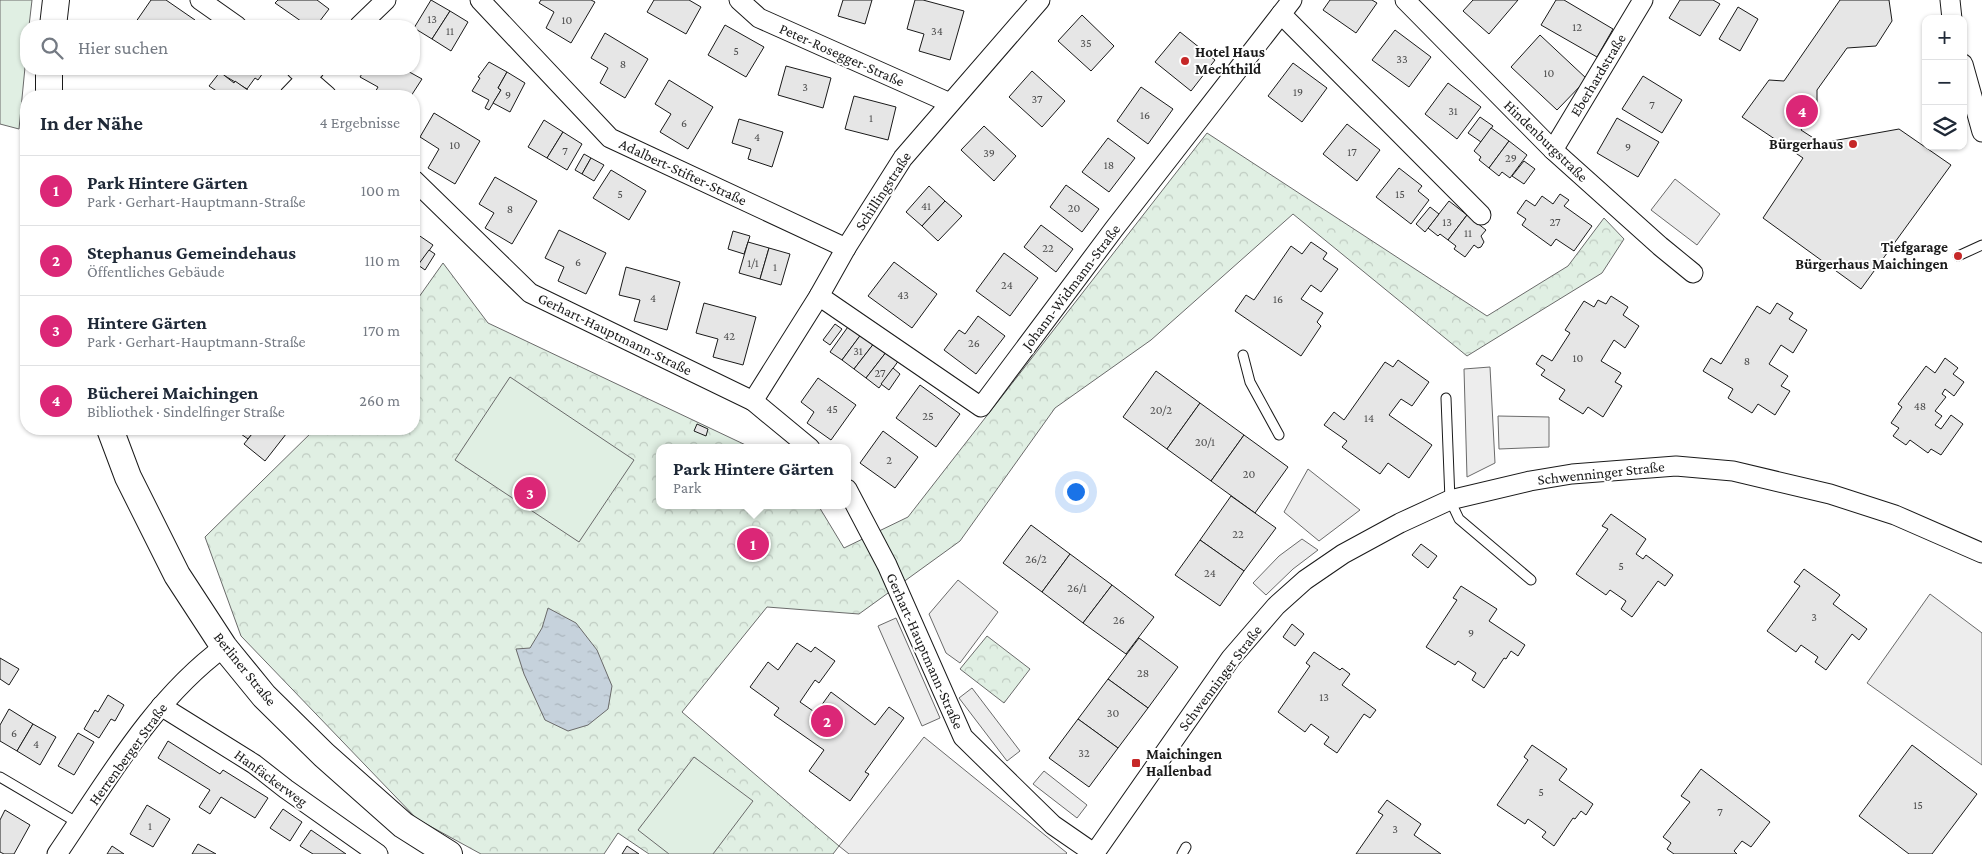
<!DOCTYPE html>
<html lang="de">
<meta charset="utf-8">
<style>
body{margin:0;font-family:"Crimson Pro",serif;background:#f2f2f3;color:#1f2937}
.controls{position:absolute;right:15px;top:15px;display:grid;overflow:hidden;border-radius:10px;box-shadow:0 1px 4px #0004}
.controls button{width:45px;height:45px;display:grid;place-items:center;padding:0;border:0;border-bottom:1px solid #e0e1e3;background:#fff;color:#1f2937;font:25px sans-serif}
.you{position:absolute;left:1075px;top:491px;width:18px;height:18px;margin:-12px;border:4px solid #fff;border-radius:50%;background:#1a73e8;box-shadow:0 0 0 8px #1a73e833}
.badge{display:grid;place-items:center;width:32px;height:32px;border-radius:50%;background:#db2777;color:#fff;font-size:16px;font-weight:700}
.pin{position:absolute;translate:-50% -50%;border:2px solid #fff;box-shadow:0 1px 5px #0006}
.popup{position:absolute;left:656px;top:444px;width:195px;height:65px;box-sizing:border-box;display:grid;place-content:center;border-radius:10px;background:#fff;filter:drop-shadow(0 1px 4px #0005);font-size:16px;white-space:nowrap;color:#747a83}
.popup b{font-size:19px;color:#1f2937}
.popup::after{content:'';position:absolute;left:50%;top:100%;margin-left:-10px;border:10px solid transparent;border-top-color:#fff}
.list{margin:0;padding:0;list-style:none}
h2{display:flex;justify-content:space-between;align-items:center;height:65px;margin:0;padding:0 20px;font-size:21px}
h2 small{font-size:16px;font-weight:400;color:#747a83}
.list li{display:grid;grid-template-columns:32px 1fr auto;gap:15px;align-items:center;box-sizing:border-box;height:70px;padding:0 20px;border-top:1px solid #e0e1e3}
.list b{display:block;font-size:19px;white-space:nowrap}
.list p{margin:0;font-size:16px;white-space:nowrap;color:#747a83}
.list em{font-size:16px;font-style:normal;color:#747a83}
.icon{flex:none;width:28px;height:28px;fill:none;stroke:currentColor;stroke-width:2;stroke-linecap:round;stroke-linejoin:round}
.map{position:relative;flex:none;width:1982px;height:854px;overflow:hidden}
.search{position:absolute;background:#fff;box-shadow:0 1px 4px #0004;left:20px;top:20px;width:400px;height:55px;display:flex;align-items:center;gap:12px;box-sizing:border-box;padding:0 18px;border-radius:20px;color:#747a83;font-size:19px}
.panel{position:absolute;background:#fff;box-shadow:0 1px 4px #0004;left:20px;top:90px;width:400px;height:345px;border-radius:20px}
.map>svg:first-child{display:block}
.park{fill:url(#park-crowns);stroke:#6a6a6a}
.garden{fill:#e0efe3;stroke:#6a6a6a}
.parking{fill:#ededed;stroke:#6a6a6a}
.water{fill:url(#water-ripples);stroke:#6a6a6a}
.building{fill:#e6e6e6;stroke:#1a1a1a}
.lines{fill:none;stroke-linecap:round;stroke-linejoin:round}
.service-casing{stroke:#1a1a1a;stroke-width:11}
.minor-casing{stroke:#1a1a1a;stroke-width:21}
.secondary-casing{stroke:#1a1a1a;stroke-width:28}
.service{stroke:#fff;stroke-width:9}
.minor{stroke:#fff;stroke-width:19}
.secondary{stroke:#fff;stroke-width:26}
.poi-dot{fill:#c62828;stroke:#fff;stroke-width:2}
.labels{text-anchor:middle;stroke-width:4;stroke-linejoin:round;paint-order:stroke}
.number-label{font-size:12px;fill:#4d4d4d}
.poi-label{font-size:15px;font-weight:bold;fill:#1a1a1a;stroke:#fff;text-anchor:start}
.street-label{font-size:15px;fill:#1a1a1a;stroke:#fff}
</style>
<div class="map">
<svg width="1982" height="854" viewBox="0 0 1982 854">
<defs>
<pattern id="park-crowns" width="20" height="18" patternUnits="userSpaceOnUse" patternTransform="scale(1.25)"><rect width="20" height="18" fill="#e0efe3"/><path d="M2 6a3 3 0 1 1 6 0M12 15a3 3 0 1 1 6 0" fill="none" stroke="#c0ccc2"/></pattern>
<pattern id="water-ripples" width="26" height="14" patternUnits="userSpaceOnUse" patternTransform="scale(1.25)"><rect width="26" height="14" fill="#c6d2dc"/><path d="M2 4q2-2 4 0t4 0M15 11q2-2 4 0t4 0" fill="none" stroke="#aab4bc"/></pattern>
</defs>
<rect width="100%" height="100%" fill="#fff"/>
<g class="park">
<path d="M1207,133L1487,316L1568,266L1604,218L1624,239L1602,273L1467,356L1293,214L1151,340L1055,408L960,541L859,614L767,607L682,712L839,846L833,854H649L618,833L604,854H481L417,819L241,636L205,537L315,429H414V304L443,263L488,323L752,448H659V505H818L844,548L908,517Z"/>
<path d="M987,636L1030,669L1004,703L960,669Z"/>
</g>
<g class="garden">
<path d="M0,0H32L29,26H26V57L19,129L0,124Z"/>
<path d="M510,377L634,460L579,542L455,460Z"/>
<path d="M694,757L753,801L713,854H669L638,830Z"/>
</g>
<g class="parking">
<path d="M1675,179L1720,214L1697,245L1651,210Z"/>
<path d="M1490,367L1495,463L1467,477L1464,369Z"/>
<path d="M1498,416L1549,417V447L1499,449Z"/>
<path d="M1308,469L1360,510L1319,541L1284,512Z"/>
<path d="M1302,539L1318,550L1293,569L1266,595L1253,583L1279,556Z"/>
<path d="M958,580L998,612L960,663L946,653L929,614Z"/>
<path d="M1930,594L1982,633V765L1867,683Z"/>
<path d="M896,618L940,718L922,726L878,626Z"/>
<path d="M972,688L1020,751L1007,761L959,698Z"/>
<path d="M924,737L1067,853L1066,854H849L839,846Z"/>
<path d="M1044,771L1087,805L1077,818L1033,784Z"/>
</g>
<path class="water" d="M548,608L576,623L597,650L612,686L608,709L588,725L568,731L545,720L524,674L516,649L530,648L542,628Z"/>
<g class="building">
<path d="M151,0H166L195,20L191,26H133Z"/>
<path d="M278,0H317L329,9L316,26H308L275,3Z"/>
<path d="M431,0L450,11L432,39L414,28Z"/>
<path d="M541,0H591L595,2L571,43L546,28L554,12L539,3Z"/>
<path d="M654,0H689L701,7L686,34L647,12Z"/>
<path d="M843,0H872L865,24L838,16Z"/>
<path d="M915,0H923L964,11L950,60L919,51L924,34L907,29Z"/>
<path d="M1330,0H1372L1377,3L1356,33L1323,10Z"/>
<path d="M1473,0H1518L1489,34L1463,11Z"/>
<path d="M1556,0H1564L1613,29L1597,57L1541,25Z"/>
<path d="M1680,0H1713L1720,4L1700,36L1669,18Z"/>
<path d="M1840,0H1889L1892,21L1876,46L1847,48L1817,90V106L1801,130L1821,143L1899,129L1951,165L1861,289L1763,218L1803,158L1742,117L1769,80L1784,81Z"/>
<path d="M1738,7L1758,19L1740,51L1719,39Z"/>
<path d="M450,11L468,22L451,51L432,39Z"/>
<path d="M1082,15L1114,46L1091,71L1058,41Z"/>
<path d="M725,25L764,47L746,77L708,55Z"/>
<path d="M1395,30L1431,57L1409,87L1372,60Z"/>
<path d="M1180,32L1215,60L1191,91L1155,62Z"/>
<path d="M605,33L648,59L625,98L600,83L608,68L591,58Z"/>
<path d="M1540,35L1587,79L1557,110L1511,67Z"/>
<path d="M489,62L507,72L498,88L501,90L489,110L485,108L489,100L472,91L480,78L478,77Z"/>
<path d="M1293,63L1327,88L1302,122L1268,96Z"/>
<path d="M786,66L831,78L823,108L778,95Z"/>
<path d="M223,69H258L263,73L258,80L255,78L247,89L220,73Z"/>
<path d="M365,69H404L422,79L411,96H373L378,87L360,77Z"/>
<path d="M1032,71L1065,101L1042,127L1009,97Z"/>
<path d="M220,72L234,83L235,81L252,93L249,96H215L218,92L209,86Z"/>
<path d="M507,72L525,83L510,112L493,103L501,90L498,88Z"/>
<path d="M1643,76L1682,100L1662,133L1622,109Z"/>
<path d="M669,80L713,107L688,149L660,132L671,114L655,104Z"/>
<path d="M1448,83L1481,107L1457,139L1425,114Z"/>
<path d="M1141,87L1173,109L1148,144L1117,121Z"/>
<path d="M854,96L896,107L888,140L845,129Z"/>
<path d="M434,113L480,141L455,184L428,168L439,149L420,137Z"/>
<path d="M1480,117L1493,126L1481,142L1468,133Z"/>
<path d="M1617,118L1659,142L1638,177L1597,153Z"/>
<path d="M739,119L783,132L772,167L748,159L751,149L732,143Z"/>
<path d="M544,120L563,132L547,158L528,147Z"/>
<path d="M1347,124L1380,150L1357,181L1323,154Z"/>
<path d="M984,126L1016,156L994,181L961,150Z"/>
<path d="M1491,128L1509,141L1489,168L1479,160L1481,157L1474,151Z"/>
<path d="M563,132L582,144L567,170L547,158Z"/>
<path d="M1108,138L1135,158L1109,192L1082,172Z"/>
<path d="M1509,141L1527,155L1510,178L1502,172L1499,176L1489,168Z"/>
<path d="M584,154L591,158L582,174L575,170Z"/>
<path d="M591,158L604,165L594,181L582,174Z"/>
<path d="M1524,161L1535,169L1524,184L1512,176Z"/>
<path d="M1399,168L1422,186L1418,191L1429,200L1411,224L1376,197Z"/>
<path d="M611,170L646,191L629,220L593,198Z"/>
<path d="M495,177L537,201L512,244L485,228L494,213L479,204Z"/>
<path d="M1066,185L1099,209L1082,232L1050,207Z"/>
<path d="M929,186L945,201L922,226L906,212Z"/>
<path d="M1560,194L1569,200L1564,206L1592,226L1574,251L1556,239L1551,246L1522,225L1526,219L1517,213L1526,200L1535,206L1542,196L1553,204Z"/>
<path d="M945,201L962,216L938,241L922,226Z"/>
<path d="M1449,201L1467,215L1448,240L1440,234L1438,236L1428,228Z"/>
<path d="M1430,207L1439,214L1425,232L1416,224Z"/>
<path d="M1467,215L1486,230L1481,236L1484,242L1481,247L1478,248L1474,245L1465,257L1454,249L1456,246L1448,240Z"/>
<path d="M1041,225L1073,249L1056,272L1024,247Z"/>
<path d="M559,230L606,253L586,294L558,281L564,267L545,258Z"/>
<path d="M733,231L750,236L744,254L728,249Z"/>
<path d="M414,232L433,245L415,271L414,270Z"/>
<path d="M748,242L769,248L760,279L739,273Z"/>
<path d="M1311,242L1327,253L1323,259L1338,269L1321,292L1311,285L1301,299L1323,313L1317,322L1321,326L1301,356L1235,311L1246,295L1254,300L1291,246L1302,254Z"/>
<path d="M769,248L790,254L781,285L760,279Z"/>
<path d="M429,250L435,254L425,270L418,265Z"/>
<path d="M1004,253L1038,278L1010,316L976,291Z"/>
<path d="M894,262L937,294L912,328L868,296Z"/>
<path d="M626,267L680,282L667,330L634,321L640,300L619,295Z"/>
<path d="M1611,296L1628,307L1623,315L1639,326L1625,348L1614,340L1601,361L1621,373L1615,382L1622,386L1603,417L1588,407L1583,414L1559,399L1565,390L1541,375L1545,370L1536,364L1542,355L1552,361L1570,333L1565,330L1584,301L1594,307L1598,300L1606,304Z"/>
<path d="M704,303L756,317L743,365L713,357L718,339L696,333Z"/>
<path d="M1777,303L1793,313L1789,319L1807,330L1793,353L1781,345L1769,364L1788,376L1781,386L1790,391L1775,415L1758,404L1752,413L1728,398L1733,389L1703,371L1711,358L1721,364L1757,306L1770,314Z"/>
<path d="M978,316L1005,336L976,374L944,350L959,330L965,334Z"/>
<path d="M835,324L842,329L830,345L823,340Z"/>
<path d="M850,324L862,333L842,360L830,352Z"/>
<path d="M862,333L875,342L854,369L842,360Z"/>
<path d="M875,342L887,351L866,378L854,369Z"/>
<path d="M887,351L899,360L879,388L866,378Z"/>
<path d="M1945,358L1958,368L1953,374L1964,382L1954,396L1945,389L1942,394L1946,397L1935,411L1942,416L1935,425L1941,429L1951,415L1963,424L1941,455L1931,449L1928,453L1910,440L1906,445L1893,436L1899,428L1891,423L1902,407L1898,404L1926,366L1935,373Z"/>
<path d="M1398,360L1429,382L1412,406L1401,399L1389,415L1432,445L1409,478L1388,463L1380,474L1342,447L1347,441L1324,425L1334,412L1344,420L1385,362L1393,367Z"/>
<path d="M893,368L900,374L889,390L881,384Z"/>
<path d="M1156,371L1200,403L1167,449L1123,417Z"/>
<path d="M818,378L856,405L831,440L807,423L814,412L801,402Z"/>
<path d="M920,385L960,414L936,447L896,418Z"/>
<path d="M1200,403L1244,435L1211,481L1167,449Z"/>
<path d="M697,424L708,429L706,436L694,431Z"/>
<path d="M234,429H256L248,439Z"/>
<path d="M256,429H290L265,461L244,444Z"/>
<path d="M883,431L918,457L895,488L860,463Z"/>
<path d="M1244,435L1288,467L1255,513L1211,481Z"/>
<path d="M1231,496L1276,528L1244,571L1200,540Z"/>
<path d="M1611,514L1646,539L1636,554L1643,559L1646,555L1673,575L1665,586L1658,581L1632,617L1621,609L1626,601L1610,590L1606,595L1576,574L1608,529L1602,526Z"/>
<path d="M1031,525L1070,554L1042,592L1003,563Z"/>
<path d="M1200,540L1244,571L1220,606L1175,575Z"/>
<path d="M1421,544L1437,556L1428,568L1412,555Z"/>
<path d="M1070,554L1112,585L1083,623L1042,592Z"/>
<path d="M1804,569L1840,595L1833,604L1867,629L1859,640L1852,634L1826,670L1815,662L1818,657L1801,645L1796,652L1767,631L1800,586L1794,582Z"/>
<path d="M1112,585L1154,617L1126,654L1083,623Z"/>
<path d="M1461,586L1497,609L1489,621L1525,645L1518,656L1511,651L1506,659L1504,658L1484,688L1472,680L1476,673L1458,661L1455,665L1426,647L1457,600L1453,598Z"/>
<path d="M1292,624L1304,634L1295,646L1283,637Z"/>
<path d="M1139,638L1178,667L1148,708L1108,679Z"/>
<path d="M797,643L811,652L815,647L835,661L819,683L815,680L800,702L816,713L831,692L875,725L889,707L904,718L865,772L869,774L850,801L809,771L824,750L774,715L779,708L750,687L768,662L778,670Z"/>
<path d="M1314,652L1340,670L1342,668L1350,674L1342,685L1376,710L1370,718L1364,714L1337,753L1324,744L1329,737L1311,724L1305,732L1278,712L1310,666L1306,663Z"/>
<path d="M0,658L19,669L9,685L0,679Z"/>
<path d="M1108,679L1148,708L1118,748L1078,719Z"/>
<path d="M108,695L124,705L115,721L111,719L99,738L84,729L95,710L98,712Z"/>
<path d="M9,709L33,724L17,751L0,741V725Z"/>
<path d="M1078,719L1118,748L1089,787L1049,758Z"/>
<path d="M33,724L56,737L40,765L17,751Z"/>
<path d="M78,733L94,742L74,775L58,766Z"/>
<path d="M168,741L220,774L223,770L268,798L255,818L221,797L210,814L199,807L210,790L158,758Z"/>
<path d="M1532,745L1567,769L1559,780L1593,804L1586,815L1581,811L1575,819L1573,818L1554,846L1542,837L1546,832L1528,819L1525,824L1497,805L1528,760L1524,757Z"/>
<path d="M1912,745L1977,794L1932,854H1909L1859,816Z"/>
<path d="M1701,769L1770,822L1751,847L1742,841L1734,851L1737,854H1674L1667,849L1671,843L1663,837L1690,802L1681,796Z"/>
<path d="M1387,800L1421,824L1414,835L1441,854H1356L1383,815L1378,812Z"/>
<path d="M147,805L170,819L153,847L130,834Z"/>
<path d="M283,809L302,822L290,841L270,828Z"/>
<path d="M5,810L30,825L14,854H4L0,852V820Z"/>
<path d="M311,830L346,854H313L300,846Z"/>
<path d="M198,844L216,854H192Z"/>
<path d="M112,846L124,854H107Z"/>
<path d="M627,846L639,854H622Z"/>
</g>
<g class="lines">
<g class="service-casing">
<g id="service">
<path d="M1958,256L1982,245"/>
<path d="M1243,355L1250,382L1279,435"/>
<path d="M1446,398L1450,500L1459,519L1531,580"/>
<path d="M0,777L78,823"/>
<path d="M1182,854L1186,847"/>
</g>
</g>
<g class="minor-casing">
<g id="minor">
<path d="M200,0L237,26"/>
<path d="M480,0L610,138L846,248"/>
<path d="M739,0L759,18L950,103"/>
<path d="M1405,0L1553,150L1660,246L1693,273"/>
<path d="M1950,0L1952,19"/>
<path d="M1281,14L1481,215"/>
<path d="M359,26L386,0"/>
<path d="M1963,64L1982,132"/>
<path d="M296,69L327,96"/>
<path d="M289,96L315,69"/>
<path d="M1553,150L1643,0"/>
<path d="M414,180L530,293L753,401L810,448"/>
<path d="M819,296L981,407L1114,229L1292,0"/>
<path d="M753,401L819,296L846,248L903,158L1040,0"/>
<path d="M847,489L887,565L963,737L1053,825L1095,854"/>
<path d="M161,706L254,764L286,789L378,854"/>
<path d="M57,854C107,781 152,700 224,647"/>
<path d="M1094,854L1231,658L1276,606L1305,580L1343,554L1400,523L1450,500L1530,481L1572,474L1676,466L1733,471L1830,494L1895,515L1982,553"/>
</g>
</g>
<g class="secondary-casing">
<g id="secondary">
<path d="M53,26L56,0"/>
<path d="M49,69V96"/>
<path d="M110,429L128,477L177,575L224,647L264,696L324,755L403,825L449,854"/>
</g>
</g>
<use href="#service" class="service"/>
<use href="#minor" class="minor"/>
<use href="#secondary" class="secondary"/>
</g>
<g class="poi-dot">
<circle cx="1185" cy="61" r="5"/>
<circle cx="1853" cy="144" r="5"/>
<circle cx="1958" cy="256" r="5"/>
<rect x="1131" y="758" width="10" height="10" rx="2.5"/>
</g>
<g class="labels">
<g class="number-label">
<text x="432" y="23">13</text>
<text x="567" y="24">10</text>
<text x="1577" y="31">12</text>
<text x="450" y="35">11</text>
<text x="937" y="35">34</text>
<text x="1086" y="47">35</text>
<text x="736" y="55">5</text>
<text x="1402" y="63">33</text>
<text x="623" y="68">8</text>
<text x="1549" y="77">10</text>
<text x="805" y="91">3</text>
<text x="1298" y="96">19</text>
<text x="508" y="99">9</text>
<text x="1037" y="103">37</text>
<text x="1652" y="109">7</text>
<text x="1453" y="115">31</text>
<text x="1145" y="119">16</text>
<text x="871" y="122">1</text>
<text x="684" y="127">6</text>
<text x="757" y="141">4</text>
<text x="455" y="149">10</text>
<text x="1628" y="151">9</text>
<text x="565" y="155">7</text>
<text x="1352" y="156">17</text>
<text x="989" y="157">39</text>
<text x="1511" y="162">29</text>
<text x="1109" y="169">18</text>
<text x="620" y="198">5</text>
<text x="1400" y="198">15</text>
<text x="926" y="210">41</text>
<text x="1074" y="212">20</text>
<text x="510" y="213">8</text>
<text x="1447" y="226">13</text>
<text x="1555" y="226">27</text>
<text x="1468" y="237">11</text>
<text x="1048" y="252">22</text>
<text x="578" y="266">6</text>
<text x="753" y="267">1/1</text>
<text x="775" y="271">1</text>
<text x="1007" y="289">24</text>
<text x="903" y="299">43</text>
<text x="653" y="302">4</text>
<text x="1278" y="303">16</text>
<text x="729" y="340">42</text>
<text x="974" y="347">26</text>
<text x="858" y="355">31</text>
<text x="1578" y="362">10</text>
<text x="1747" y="365">8</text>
<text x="880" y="377">27</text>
<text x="1920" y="410">48</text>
<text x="832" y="413">45</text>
<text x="1161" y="414">20/2</text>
<text x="928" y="420">25</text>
<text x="1369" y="422">14</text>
<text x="1205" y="446">20/1</text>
<text x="889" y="464">2</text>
<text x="1249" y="478">20</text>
<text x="1238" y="538">22</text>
<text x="1036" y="563">26/2</text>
<text x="1621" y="570">5</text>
<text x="1210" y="577">24</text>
<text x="1077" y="592">26/1</text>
<text x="1814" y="621">3</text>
<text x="1119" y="624">26</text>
<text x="1471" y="637">9</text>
<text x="1143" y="677">28</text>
<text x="1324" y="701">13</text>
<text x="1113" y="717">30</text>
<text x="14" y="737">6</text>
<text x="36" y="748">4</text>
<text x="1084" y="757">32</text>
<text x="1541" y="796">5</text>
<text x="1918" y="809">15</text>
<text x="1720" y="816">7</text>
<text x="150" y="830">1</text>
<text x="1395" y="833">3</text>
</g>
<g class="poi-label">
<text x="1195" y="57">Hotel Haus<tspan x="1195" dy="17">Mechthild</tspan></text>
<text x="1843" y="149" text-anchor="end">Bürgerhaus</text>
<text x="1948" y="252" text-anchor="end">Tiefgarage<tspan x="1948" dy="17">Bürgerhaus Maichingen</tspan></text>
<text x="1146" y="759">Maichingen<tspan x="1146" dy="17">Hallenbad</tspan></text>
</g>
<g class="street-label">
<text transform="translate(842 55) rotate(24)" y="5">Peter-Rosegger-Straße</text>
<text transform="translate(1598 75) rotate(-59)" y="5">Eberhardstraße</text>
<text transform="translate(1546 141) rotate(44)" y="5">Hindenburgstraße</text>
<text transform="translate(683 172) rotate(25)" y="5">Adalbert-Stifter-Straße</text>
<text transform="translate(883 191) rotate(-57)" y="5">Schillingstraße</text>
<text transform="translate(1071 287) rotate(-53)" y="5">Johann-Widmann-Straße</text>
<text transform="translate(615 334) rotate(26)" y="5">Gerhart-Hauptmann-Straße</text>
<text transform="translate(1601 473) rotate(-6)" y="5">Schwenninger Straße</text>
<text transform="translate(925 651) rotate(66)" y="5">Gerhart-Hauptmann-Straße</text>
<text transform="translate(245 669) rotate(51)" y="5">Berliner Straße</text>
<text transform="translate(1220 678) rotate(-53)" y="5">Schwenninger Straße</text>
<text transform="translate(128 754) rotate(-54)" y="5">Herrenberger Straße</text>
<text transform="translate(271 778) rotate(36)" y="5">Hanfäckerweg</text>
</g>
</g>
</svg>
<div class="controls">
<button>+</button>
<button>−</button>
<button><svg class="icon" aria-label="layers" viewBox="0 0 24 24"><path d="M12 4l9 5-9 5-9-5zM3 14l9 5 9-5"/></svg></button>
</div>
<div class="you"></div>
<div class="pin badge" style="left:753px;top:544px">1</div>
<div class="popup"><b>Park Hintere Gärten</b>Park</div>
<div class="pin badge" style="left:827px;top:721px">2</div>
<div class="pin badge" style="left:530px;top:493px">3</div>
<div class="pin badge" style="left:1802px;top:111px">4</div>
<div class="search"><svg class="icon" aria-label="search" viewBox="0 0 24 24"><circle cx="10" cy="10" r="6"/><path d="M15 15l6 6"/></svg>Hier suchen</div>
<section class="panel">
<h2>In der Nähe<small>4 Ergebnisse</small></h2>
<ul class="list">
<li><span class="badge">1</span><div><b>Park Hintere Gärten</b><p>Park · Gerhart-Hauptmann-Straße</p></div><em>100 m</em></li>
<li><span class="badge">2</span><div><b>Stephanus Gemeindehaus</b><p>Öffentliches Gebäude</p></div><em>110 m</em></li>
<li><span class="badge">3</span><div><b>Hintere Gärten</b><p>Park · Gerhart-Hauptmann-Straße</p></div><em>170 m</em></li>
<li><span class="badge">4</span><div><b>Bücherei Maichingen</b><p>Bibliothek · Sindelfinger Straße</p></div><em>260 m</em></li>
</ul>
</section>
</div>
